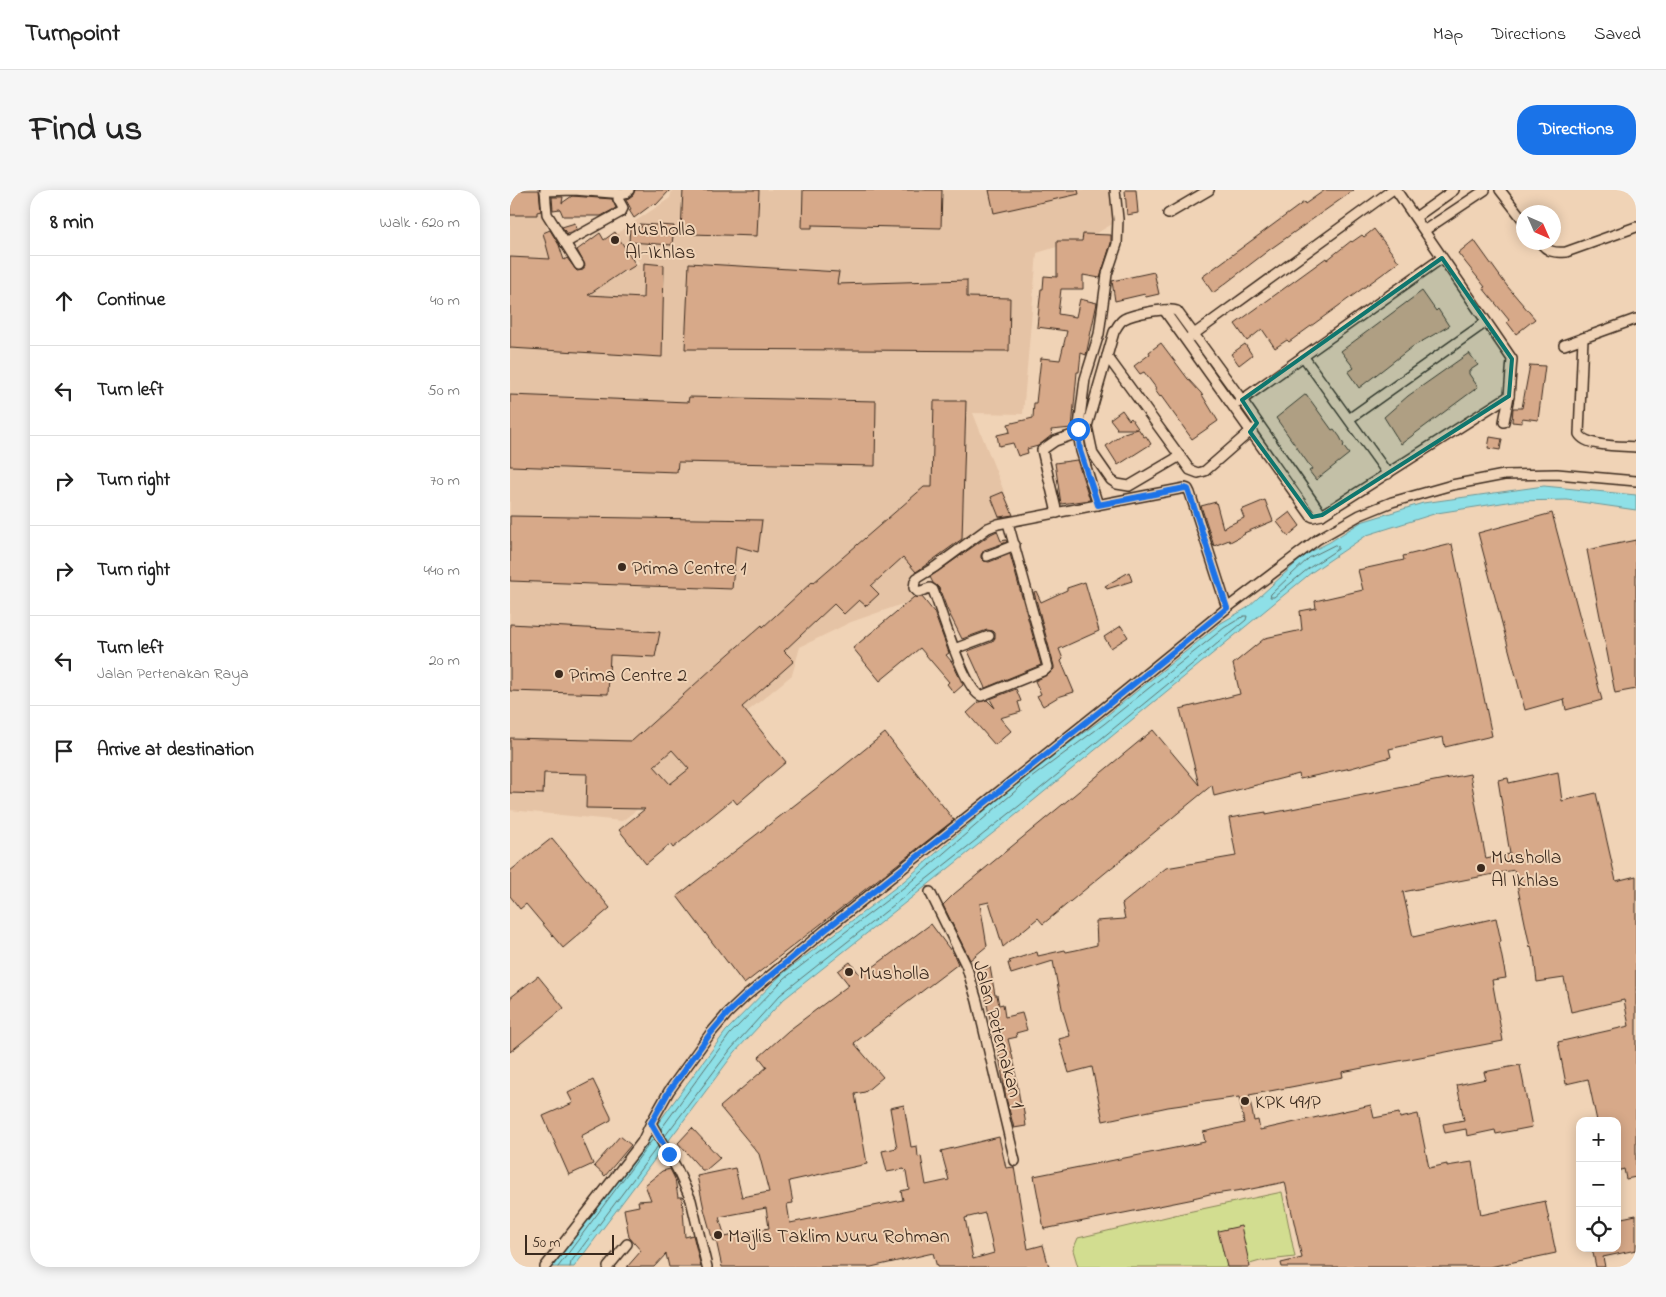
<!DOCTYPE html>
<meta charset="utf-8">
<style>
body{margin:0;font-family:"Indie Flower",sans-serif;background:#f6f6f6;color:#222}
.controls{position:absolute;right:15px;bottom:15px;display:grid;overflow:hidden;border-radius:10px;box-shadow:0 2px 12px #0003}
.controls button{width:45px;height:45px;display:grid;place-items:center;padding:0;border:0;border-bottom:1px solid #e0e0e0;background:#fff;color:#222;font:25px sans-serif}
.compass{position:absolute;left:1006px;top:15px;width:45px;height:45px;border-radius:50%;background:#fff;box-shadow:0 2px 12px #0003;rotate:135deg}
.scale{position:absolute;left:15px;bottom:12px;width:89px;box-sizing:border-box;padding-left:5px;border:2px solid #3b2a1e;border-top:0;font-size:14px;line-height:18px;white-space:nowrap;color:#3b2a1e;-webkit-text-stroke:4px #f0d3b6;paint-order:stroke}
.stop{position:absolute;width:15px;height:15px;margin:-11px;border:4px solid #1a73e8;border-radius:50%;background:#fff}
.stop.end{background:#1a73e8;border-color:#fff;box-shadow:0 1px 5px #0008}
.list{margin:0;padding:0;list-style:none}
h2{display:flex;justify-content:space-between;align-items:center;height:65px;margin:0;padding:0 20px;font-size:21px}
h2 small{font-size:16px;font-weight:400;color:#767676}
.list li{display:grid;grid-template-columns:32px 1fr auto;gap:15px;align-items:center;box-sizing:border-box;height:90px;padding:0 20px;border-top:1px solid #e0e0e0}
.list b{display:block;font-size:19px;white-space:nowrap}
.list p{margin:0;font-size:16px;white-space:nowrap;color:#767676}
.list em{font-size:16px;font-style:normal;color:#767676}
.icon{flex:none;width:28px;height:28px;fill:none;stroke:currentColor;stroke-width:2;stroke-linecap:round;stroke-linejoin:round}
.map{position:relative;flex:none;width:1126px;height:1077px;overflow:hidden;border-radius:20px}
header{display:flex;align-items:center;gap:30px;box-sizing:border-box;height:70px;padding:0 25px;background:#fff;border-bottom:1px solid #e0e0e0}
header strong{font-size:24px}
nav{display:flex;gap:28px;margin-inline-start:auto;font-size:18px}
.intro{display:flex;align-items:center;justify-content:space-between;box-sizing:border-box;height:120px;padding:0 30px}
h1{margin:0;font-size:35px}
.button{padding:12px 22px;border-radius:20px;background:#1a73e8;color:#fff;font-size:18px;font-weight:700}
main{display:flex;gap:30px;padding:0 30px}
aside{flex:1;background:#fff;border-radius:20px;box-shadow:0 2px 12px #0003}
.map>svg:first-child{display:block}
.built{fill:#e5c3a5}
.green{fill:#d2dd90;stroke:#868457}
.water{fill:#8ee0e7;stroke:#6d9797}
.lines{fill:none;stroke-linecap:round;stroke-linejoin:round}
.shore{stroke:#5c736e;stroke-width:1}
.building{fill:#d7a989;stroke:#3b2a1e;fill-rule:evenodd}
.street-casing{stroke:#3b2a1e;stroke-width:12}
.street{stroke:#f0d3b6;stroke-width:9}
.route{stroke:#1a73e8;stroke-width:6}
.marked{fill:#0f766e;fill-opacity:0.2;stroke:#0f766e;stroke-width:4;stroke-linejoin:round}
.poi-dot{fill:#3b2a1e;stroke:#f0d3b6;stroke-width:2}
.labels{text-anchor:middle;stroke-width:4;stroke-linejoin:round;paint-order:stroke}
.poi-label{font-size:20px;fill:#3b2a1e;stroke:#f0d3b6;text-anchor:start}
.street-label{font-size:20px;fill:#3b2a1e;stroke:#f0d3b6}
</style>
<header>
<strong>Turnpoint</strong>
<nav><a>Map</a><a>Directions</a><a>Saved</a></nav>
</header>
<div class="intro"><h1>Find us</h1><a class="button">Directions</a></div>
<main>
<aside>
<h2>8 min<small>Walk · 620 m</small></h2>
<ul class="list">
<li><svg class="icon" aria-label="ahead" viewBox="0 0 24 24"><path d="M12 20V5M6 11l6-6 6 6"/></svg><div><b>Continue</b></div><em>40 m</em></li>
<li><svg class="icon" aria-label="left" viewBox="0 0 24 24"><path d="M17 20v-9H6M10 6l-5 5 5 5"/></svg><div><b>Turn left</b></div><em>50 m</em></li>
<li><svg class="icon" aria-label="right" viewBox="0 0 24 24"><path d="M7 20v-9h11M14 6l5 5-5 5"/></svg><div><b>Turn right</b></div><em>70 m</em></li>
<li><svg class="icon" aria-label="right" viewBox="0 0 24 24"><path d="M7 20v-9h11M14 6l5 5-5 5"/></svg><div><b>Turn right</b></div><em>440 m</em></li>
<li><svg class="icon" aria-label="left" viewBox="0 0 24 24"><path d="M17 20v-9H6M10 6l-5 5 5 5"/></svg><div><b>Turn left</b><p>Jalan Pertenakan Raya</p></div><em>20 m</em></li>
<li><svg class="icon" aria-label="arrive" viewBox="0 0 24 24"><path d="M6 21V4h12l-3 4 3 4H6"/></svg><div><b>Arrive at destination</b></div></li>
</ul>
</aside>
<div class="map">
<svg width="1126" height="1077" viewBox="0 0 1126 1077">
<rect width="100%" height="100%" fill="#f0d3b6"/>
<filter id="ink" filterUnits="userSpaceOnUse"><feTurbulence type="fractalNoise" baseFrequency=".02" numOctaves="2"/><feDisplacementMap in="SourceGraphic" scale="10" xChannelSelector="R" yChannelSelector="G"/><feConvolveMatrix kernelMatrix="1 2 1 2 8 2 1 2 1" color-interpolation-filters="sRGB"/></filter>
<g filter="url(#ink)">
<path class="built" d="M0,0H35L34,22L41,63L70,108L130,73L105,45L160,8L162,0H602L604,33L582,46L527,63L513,224L463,223L506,332L481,336L401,394L404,410L341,432L290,457L282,485L199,553L196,567L112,631L0,620Z"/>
<path class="green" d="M772,1002L785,1067L750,1071L730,1077H568L563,1060L568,1048L673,1023Z"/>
<path class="water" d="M1034,296L1126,305V320L1057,310L1004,311L927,323L857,345L802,382L512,620L274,809L225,862L64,1077H42L216,841L272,784L394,691L513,587L591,530L711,433L737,418L796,364L820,352L851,332L913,313Z"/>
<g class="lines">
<g class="shore">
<path d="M825,355L828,356V359L799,378L764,407H760L761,404L799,368Z"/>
<path d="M151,939L220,844L275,788L397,695L517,591L594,534L714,438L734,426H737L736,430L509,616L270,805L221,859L155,946"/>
<path d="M48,1077L143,949"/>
<path d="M60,1077L61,1072L148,956"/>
</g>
</g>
<g class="building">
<path d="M0,0H29L31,21L27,22V25H0Z"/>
<path d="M125,0H160L146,15L144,13L124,28L119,20L121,19L116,10L123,5Z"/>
<path d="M173,0H249L247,46L181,44V41H171Z"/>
<path d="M293,0H432L431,38L302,35V38H292Z"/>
<path d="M479,0H568L569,4L484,23Z"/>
<path d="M615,0H626L628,23L617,25Z"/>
<path d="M815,0H844L759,60L703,103L692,87L794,12L795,14Z"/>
<path d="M62,6L102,9L106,18L91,26H53L50,19L43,20L42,7H53L52,13Z"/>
<path d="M65,33L67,39L57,44L52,37Z"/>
<path d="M129,34L164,36L162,55L119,52L120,37H132Z"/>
<path d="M864,39L889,72L779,152L777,150L765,158L752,139L737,151L725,134L816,68L817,70L841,51L842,52L852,45L854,47Z"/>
<path d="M40,40L49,55L54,70L57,68L67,81L73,80L75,75L67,60L90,43L94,50L105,42L126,75L116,81L115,80L78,105L133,108L134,73L154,75L152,167L0,158V67L40,69L33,43Z"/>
<path d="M573,44L601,45V53L590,88L573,85V99H551L548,124L566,127L570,109L587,113L576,165L571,163L569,182H567L562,238L541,240L542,245L528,256L517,259L518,263L508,266L503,253L489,256L487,245L500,242L498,234L523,228L524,213H526L531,168L550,170L557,141L527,137L531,99H533L534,86L547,87V51H572Z"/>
<path d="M964,50L997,96L1025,129L1006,144L997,132L999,130L973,98L975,97L948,63Z"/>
<path d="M179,73L329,82L327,94L457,90V107L500,108L499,161L175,159Z"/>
<path d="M644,82L649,104L636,107L635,104L605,111L602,91Z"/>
<path d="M912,101L926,121L928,119L939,136L902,157L849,198L838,182L844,178L831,161Z"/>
<path d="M651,153L678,189L691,203L708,231L682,249L651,206L650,207L645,200L646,198L634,182L630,184L624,176L640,164L639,162Z"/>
<path d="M735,154L742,165L729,175L721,164Z"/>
<path d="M959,163L968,175L959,181V184L968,197L891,254L874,227L898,206Z"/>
<path d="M1020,175L1035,176L1028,230L1012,228V233L1002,232L1003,218H1012Z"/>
<path d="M796,204L822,240L824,239L830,247L834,255L833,256L839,264L806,290L799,281L802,279L766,228Z"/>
<path d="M0,205L178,212L179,207L366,211L365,276L168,272L167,282L0,276Z"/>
<path d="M424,211H456L452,349L406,382L393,367L361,396L369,404L356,416L349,410L334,424L324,414L274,461L284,471L232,517L276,572L227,614L223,609L163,658L160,654L136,674L109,640L135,619L76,618L77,584L34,583L33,604L0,603V548L122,551L203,478L252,435L253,437L302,392L303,393L414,297H422ZM162,560L179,579L160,594L144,576Z"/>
<path d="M612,220L619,230L621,228L634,247L636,246L641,254L608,275L596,256L614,243L627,239H606L607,238L600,229Z"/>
<path d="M980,247L992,249L990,260L978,258Z"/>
<path d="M567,270L580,310L551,314L545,273Z"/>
<path d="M493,302L503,325L489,327L481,307Z"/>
<path d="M755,310L763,331L734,343L735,344L720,352L719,350L704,356L691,316L706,312L713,338L734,328L731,320Z"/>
<path d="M780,322L790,336L778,346L767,332Z"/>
<path d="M1042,323L1092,510L1056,520L1054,509L1015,520L968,343Z"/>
<path d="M0,326L252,330L248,362L226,356L222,399L0,391Z"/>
<path d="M487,341L491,351L496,350L497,352L474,360L471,365V368L474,371L479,372L500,364L531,475L475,498L458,461L482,452L485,448V443L483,441L477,440L452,449L437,419L429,398L423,393L420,387L481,344Z"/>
<path d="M1126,350V499L1105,503L1077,360Z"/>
<path d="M942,354L982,546L935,557L933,547L879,559L881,567L841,578L790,589L789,584L704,606L702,595L533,734L528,728L493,757L479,712L470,714L477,756L460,770L433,715L444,704L643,540L689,595L670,519L730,504L723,474L755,448L792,440L790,421L806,418L805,411L853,400L848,380L894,370L893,366Z"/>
<path d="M619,382L622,391L597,399L595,396Z"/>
<path d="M575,392L589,441L549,459L553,469L551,471L564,502L548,507L533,516L527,506L531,504L525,491L539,484L544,479V476L524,402L526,401L531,412L557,400V398Z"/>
<path d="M404,407H412L424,422L439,463L436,465L442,472L453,495L444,503L437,494L439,492L410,458L370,491L343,458Z"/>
<path d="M0,434L150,442L145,467L100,465L98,504L0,501Z"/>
<path d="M611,436L618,447L601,458L594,447Z"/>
<path d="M506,499L511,511L508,512L511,522L490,528L501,541L485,555L457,523L469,512L477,510L485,518L480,509Z"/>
<path d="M375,543L444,630L234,794L167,706L308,597Z"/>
<path d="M1048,582L1052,611L1086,603L1106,691L1126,686V987L1116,989L1114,979L1107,981V931H1087L1078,889L1056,894L1048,852L1119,836L1114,810L1061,822L1054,788L1027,792L1024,766H1023L1021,756L1020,757L1004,680L893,702L903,747L986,728L991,751L989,752L996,788L982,790L993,851L832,882L833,887L739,905L744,931L748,930L750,940L861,915L864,928L889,923L890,928L908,924L919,978L937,974V976L962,972L971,1025L1035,1011L1046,1063L980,1077H772L771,1073L792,1068L775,992L732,1001V1000L705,1004L704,1003L683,1008L684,1009L534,1039L524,986L695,952L693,942L734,933L729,907L658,917L593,931L582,877L559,883L549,849L560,846L552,818L543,771L501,784L498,773H501L499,771L527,762L528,766L555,760L556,762L566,760L587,755L586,731L615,729L612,714L656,678L726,666L719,628L756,622V624L960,584L976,669L1000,664L988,590L998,588L999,593Z"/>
<path d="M42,648L100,718L53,758L16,714L10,719L0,706V681Z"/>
<path d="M421,734L444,765L448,774L344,853L373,887L355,902L345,904L357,974L279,991L283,1013L277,1014L280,1033L393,1010L391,1001L399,999L396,981L394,979L377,982L372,961L387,958L380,918L394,915L401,957L407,956L408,967L411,966L416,995L439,990L431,961L489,947L496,978L504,977L518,1059L533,1055L539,1077H427L423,1063L361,1077H212L206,1050L203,1051L194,1019L187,986L225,978L232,1007L259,1002L249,964L210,917L257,877L249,867L278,841L339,795L328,781L340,772L351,786ZM256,1018L259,1038L215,1047L209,1027ZM475,1023L484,1063L463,1069L455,1028Z"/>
<path d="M480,777L485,805H487L489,815L493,814L495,827L512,823L517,840L506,843L507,847L498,849L506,881H505L511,917L513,916L516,936L504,938L496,908L486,848L482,839L470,780Z"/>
<path d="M28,786L54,818L0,862V808Z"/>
<path d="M1010,875L1022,937L986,944L985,940L957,946L956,939L935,943L933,934L954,930L947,895L976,889L974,882Z"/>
<path d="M83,890L101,927V930L71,946L83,974L59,985L33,926L63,913L58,903Z"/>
<path d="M182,938L210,968L196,980H192L168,953Z"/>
<path d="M110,946L121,955L95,986L84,976Z"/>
<path d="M160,979L165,989L168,1007H172L175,1047L183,1045L191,1077H159L156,1064L144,1077H117L131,1061L119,1047L114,1019L129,1016L128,1011L141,1010L135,995L152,981Z"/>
<path d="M1126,1025V1060L1093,1067L1095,1077H1086L1082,1058H1107V1029Z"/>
<path d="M731,1036L740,1077H717L708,1041Z"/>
</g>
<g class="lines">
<g class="street-casing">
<g id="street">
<path d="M35,0L37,24L69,75"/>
<path d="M886,0L1002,169L999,206L994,232"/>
<path d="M990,0L1014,31"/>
<path d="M35,1L64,0L114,4L119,0"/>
<path d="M658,24L699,0"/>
<path d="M906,27L944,0"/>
<path d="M915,40L975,0"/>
<path d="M1030,52C1037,62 1045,63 1056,62L1126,37"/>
<path d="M55,53L111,22L113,18L108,9L111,4"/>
<path d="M654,120L801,326L803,327L812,325L999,206"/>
<path d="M680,147L882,0"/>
<path d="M1073,148L1069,244C1076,257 1111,256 1126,257"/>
<path d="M1054,155L1126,129"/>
<path d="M597,166L680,280L688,283L695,281L743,239"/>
<path d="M793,166L878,284"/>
<path d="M729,212L932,68"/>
<path d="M839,229L976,132"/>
<path d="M568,243L571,261L588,315"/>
<path d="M670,266L619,296L607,294L601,290L583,264L577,236L604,142C607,137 609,132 614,129C623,124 657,117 667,121L732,210L812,325"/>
<path d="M547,323L532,260L545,251L568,243L575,189L589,144L597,84L607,54L608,29L605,0"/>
<path d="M498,333L538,477L535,480L471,506C454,500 431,419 423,400L420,398L408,402L404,398L405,391L407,388L425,377L478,338L488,334L675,298L678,299L680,303L717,418"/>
<path d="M477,366L505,355"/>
<path d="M444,459L479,446"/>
<path d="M420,702L456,775L467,811L505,971"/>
<path d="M141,933L167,979L181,1010L197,1077"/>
<path d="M35,1077L132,952L141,933L159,901L200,844L217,824L236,806L314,741L604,510L717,418L808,349L850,325L882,312L942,295L994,285L1047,284L1126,291"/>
<path d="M98,1077L117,1054"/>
</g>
</g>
<use href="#street" class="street"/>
</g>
</g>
<g class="lines" filter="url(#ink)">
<path class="route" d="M159,964L141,933L159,901L200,844L217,824L236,806L314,741L604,510L717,418L678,299L675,298L588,315L570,261L568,239"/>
</g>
<path class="marked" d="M932,68L1002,169L999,206L812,325L802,327L740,242L747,233L732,210Z"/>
<g class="poi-dot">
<circle cx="105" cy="50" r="5"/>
<circle cx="112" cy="377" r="5"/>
<circle cx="49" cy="484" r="5"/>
<circle cx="971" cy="678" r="5"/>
<circle cx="339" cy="782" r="5"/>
<circle cx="735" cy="911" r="5"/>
<circle cx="208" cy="1045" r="5"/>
</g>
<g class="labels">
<g class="poi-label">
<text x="115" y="45">Musholla<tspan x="115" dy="23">Al-Ikhlas</tspan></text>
<text x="122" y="384">Prima Centre 1</text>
<text x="59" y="491">Prima Centre 2</text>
<text x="981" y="673">Musholla<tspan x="981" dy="23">Al Ikhlas</tspan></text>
<text x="349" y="789">Musholla</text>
<text x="745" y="918">KPK 491P</text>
<text x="218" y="1052">Majlis Taklim Nuru Rohman</text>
</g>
<g class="street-label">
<text transform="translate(490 844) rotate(75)" y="7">Jalan Peternakan 1</text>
</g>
</g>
</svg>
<div class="controls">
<button>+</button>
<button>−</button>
<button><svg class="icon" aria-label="locate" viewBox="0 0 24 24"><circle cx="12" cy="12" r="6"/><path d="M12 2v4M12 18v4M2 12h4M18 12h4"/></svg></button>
</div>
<svg class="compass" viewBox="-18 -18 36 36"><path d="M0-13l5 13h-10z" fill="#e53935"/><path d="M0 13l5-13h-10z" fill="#767676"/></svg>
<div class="scale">50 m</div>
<div class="stop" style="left:568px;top:239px"></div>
<div class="stop end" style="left:159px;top:964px"></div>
</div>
</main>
